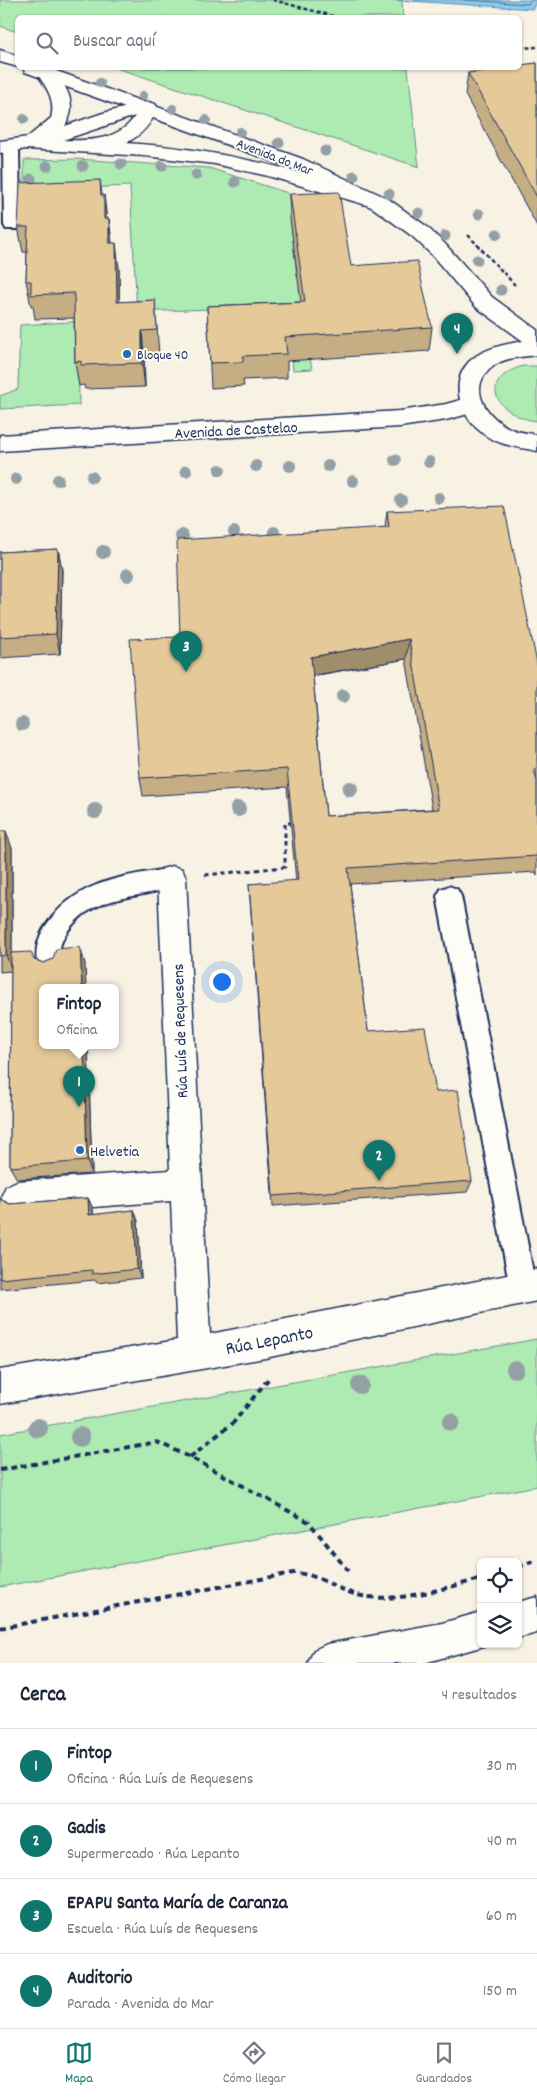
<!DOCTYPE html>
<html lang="es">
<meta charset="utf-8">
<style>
body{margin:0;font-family:Dekko,sans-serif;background:#f2f2f3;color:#1f2937}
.controls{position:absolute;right:15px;bottom:15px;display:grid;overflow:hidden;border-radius:8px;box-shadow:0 1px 4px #0004}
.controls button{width:45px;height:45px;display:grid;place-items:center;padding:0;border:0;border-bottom:1px solid #e0e1e3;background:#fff;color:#1f2937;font:25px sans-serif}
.you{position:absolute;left:221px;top:981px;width:18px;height:18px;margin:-12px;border:4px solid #fff;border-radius:50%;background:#1a73e8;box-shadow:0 0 0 8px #1a73e833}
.badge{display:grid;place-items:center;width:32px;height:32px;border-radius:50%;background:#0f766e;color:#fff;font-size:16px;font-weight:700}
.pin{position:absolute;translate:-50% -41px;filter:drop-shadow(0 1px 2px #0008)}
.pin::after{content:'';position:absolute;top:26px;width:18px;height:15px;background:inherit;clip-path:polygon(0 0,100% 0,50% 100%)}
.popup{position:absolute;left:39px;top:984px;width:80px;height:65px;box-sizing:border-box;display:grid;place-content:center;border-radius:8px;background:#fff;filter:drop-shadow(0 1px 4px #0005);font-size:16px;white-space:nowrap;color:#747a83}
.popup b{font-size:19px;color:#1f2937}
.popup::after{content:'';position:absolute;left:50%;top:100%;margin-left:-10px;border:10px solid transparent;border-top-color:#fff}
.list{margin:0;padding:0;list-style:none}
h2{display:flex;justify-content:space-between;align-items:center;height:65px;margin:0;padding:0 20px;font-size:21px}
h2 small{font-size:16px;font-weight:400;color:#747a83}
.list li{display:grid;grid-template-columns:32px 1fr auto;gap:15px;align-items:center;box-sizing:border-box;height:75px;padding:0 20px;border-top:1px solid #e0e1e3}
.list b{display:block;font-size:19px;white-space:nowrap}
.list p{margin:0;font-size:16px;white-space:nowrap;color:#747a83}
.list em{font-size:16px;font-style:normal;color:#747a83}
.icon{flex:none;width:28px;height:28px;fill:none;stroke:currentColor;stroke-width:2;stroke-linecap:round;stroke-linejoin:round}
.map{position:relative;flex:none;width:537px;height:1663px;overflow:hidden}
.search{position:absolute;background:#fff;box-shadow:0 1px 4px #0004;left:15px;right:15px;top:15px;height:55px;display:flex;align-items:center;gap:12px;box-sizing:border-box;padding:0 18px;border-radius:8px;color:#747a83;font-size:19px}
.sheet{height:365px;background:#fff}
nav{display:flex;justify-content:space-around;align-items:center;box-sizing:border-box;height:70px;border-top:1px solid #e0e1e3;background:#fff;font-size:14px;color:#747a83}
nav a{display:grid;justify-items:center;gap:2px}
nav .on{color:#0f766e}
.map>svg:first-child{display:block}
.green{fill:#adebb2;stroke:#648d88}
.water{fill:#8acbeb;stroke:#5e8db3}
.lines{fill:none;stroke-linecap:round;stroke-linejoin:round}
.shore{stroke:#476d96;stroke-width:1}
.lane-casing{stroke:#1b2f5e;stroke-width:4}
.street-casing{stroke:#1b2f5e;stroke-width:3}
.secondary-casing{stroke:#1b2f5e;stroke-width:3}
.highway-casing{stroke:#1b2f5e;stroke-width:3}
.path-far2{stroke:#1b2f5e;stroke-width:2.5;stroke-dasharray:4 2.5;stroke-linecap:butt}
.path-far1{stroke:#1b2f5e;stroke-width:3;stroke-dasharray:4.5 4;stroke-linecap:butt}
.path{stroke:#1b2f5e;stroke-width:4;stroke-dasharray:6 4.5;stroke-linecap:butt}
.lane{fill:#fdfcf7;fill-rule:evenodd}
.street{fill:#fdfcf7;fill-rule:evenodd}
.secondary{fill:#fdfcf7;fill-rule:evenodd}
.highway{fill:#fdfcf7;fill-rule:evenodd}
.tree{fill:#93a1a6}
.wall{fill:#c5ad84;stroke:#1b2f5e;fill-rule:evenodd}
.shaded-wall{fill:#a08d6b;stroke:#1b2f5e}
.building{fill:#e5c999;stroke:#1b2f5e;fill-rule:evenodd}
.poi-dot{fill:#1f6fb2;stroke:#fdfcf7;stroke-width:2}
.labels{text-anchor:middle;stroke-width:4;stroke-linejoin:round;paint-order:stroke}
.far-street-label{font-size:14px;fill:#1b2f5e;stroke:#fdfcf7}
.far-poi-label{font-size:14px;fill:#1b2f5e;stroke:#fdfcf7;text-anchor:start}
.street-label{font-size:16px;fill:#1b2f5e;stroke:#fdfcf7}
.poi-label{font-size:16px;fill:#1b2f5e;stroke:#fdfcf7;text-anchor:start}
.near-street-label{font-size:19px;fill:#1b2f5e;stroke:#fdfcf7}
</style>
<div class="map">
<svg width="537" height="1663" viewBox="0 0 537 1663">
<rect width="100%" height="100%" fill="#f8f2e4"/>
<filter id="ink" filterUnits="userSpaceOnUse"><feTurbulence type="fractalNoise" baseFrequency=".02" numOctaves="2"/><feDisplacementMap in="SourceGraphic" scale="10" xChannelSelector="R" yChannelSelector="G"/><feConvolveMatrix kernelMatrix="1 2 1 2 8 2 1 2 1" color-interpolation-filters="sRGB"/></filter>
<g filter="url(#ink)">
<g class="green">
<path d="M0,0H394L402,1L403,17L18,18L17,32L0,26Z"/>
<path d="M116,68H408L419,167Z"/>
<path d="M77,159L209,168L288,193L297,277L316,276L330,358H310L312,369L293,370L286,306L137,312L130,186L24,191V160Z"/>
<path d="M85,321L78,334L79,405L0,409V396L18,389L20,325Z"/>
<path d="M523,366H537V421C498,417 475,380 523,366Z"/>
<path d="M537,1339V1486L0,1587V1434Z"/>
</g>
<path class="water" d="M394,0H536L533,9Z"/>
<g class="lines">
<path class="shore" d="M464,0L528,4L531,0"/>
<g class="lane-casing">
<g id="lane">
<path d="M11,141L19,146L20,225L18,229H6L4,225L3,146Z"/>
<path d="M172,868L180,871L183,878L180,885C137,901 87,891 62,941C57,951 62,964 57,975L49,978L41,975C33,958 36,939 47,924C78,880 122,877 172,868Z"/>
<path d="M449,886L457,889L461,896L536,1288L532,1297L523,1301L514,1297L510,1288L437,896L441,889Z"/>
</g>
</g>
<g class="street-casing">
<g id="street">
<path d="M38,68H52C66,86 79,104 65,126L103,113L148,102L155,104L158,108C151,124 142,135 126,143C213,148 294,169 377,195L380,200L377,205L370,206L268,176L215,164L145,156L26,149L0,153V141L28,137L51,118C56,99 46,87 36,72ZM135,116C119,141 88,141 63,140Z"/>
<path d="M471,397L479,399L482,405L479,411L446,420L400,427L0,451V435L400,411L446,404Z"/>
<path d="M172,866L182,869L186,878L210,1334L537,1269V1301L265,1358L0,1404V1370L177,1340L171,1201L17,1213L6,1208L1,1197L6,1186L17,1181L170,1170L158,878L162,869Z"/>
</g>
</g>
<g class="secondary-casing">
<g id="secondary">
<path d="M0,50L18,56V67L0,62Z"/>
<path d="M23,68H48L303,159L387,198L426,226L445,244L492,297L537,330V355C522,357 502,357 490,369C466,391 490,421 514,430C521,433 530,433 537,435V451C518,447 495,445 480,431C457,412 448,375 476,356C490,347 507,344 523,341L476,307L431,254L412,236L373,208L289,167L25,72Z"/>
</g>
</g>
<g class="highway-casing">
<g id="highway">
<path d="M537,1597V1633L518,1638V1602Z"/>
<path d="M481,1612V1644H491L424,1663H308L314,1650L327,1644L442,1623Z"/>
</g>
</g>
<g class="path-far2">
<path d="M273,0L340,18"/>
<path d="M520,48L537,47"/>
<path d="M468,235L515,285"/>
</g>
<path class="path-far1" d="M205,875L285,867V823H295"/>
<g class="path">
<path d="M190,1457L234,1422L269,1378"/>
<path d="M0,1470L157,1442L190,1457L309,1522L348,1571"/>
<path d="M518,1567L537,1560"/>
<path d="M0,1628L293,1573C319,1573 337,1591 362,1596C400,1603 444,1588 481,1579"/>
</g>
<use href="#lane" class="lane"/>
<use href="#street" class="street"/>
<use href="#secondary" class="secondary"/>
<use href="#highway" class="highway"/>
</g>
<g class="tree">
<circle cx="100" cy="83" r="5"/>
<circle cx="143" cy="96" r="5"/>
<circle cx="173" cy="109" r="5"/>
<circle cx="24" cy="119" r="5"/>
<circle cx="206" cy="120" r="5"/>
<circle cx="240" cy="132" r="5"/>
<circle cx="279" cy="143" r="5.5"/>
<circle cx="325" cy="151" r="5.5"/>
<circle cx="121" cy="164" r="5.5"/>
<circle cx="47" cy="166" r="5.5"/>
<circle cx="83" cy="166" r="5.5"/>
<circle cx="162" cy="166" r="5.5"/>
<circle cx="196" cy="175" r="5.5"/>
<circle cx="354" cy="176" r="5.5"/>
<circle cx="31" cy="179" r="5.5"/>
<circle cx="235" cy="182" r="5.5"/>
<circle cx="389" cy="194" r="5.5"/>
<circle cx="419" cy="213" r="5.5"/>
<circle cx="479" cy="214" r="5.5"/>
<circle cx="497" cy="234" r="5.5"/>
<circle cx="445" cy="236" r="5.5"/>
<circle cx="477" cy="260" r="5.5"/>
<circle cx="501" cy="290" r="5.5"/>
<circle cx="395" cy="460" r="6"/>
<circle cx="429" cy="462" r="6"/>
<circle cx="256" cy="466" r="6"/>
<circle cx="290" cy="466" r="6"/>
<circle cx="328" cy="466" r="6"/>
<circle cx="220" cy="470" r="6"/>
<circle cx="186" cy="471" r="6"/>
<circle cx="92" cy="477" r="6"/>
<circle cx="16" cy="479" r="6"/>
<circle cx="58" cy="480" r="6"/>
<circle cx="353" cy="481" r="6"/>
<circle cx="439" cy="498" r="6"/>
<circle cx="401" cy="500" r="6"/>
<circle cx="234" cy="532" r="6"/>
<circle cx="274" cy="532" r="6"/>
<circle cx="182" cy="536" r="7"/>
<circle cx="103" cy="552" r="7"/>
<circle cx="128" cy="575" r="7"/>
<circle cx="343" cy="696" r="7"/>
<circle cx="22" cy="724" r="7"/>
<circle cx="350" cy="789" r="8"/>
<circle cx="238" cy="809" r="8"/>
<circle cx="95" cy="811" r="8"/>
<circle cx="515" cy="1369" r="9"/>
<circle cx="360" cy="1385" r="9"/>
<circle cx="451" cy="1422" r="9"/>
<circle cx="38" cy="1428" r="10"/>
<circle cx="80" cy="1437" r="10"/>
</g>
<g class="wall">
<path d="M537,63V226L465,95L468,73Z"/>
<path d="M100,180L102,195L107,219H109L112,243L119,268V302L155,300L159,355H144L145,387L85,389L84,385L79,386L75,362L74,318L35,319L33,306H31L26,281L27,252H23L18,227Z"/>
<path d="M290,194L351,266L432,327L429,351L287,361V378L243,380L244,386L211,388L207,306L301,302L290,219Z"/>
<path d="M387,511L537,663V875L536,872L350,884L368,1031L436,1092L472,1181L467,1192L273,1206L250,900L249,884L296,881L287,787L143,796L140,778L180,637L385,527ZM406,659L432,809L326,816L313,676Z"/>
<path d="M58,549L62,570L60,654L0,658V552Z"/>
<path d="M0,831L12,848V953L44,963L80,947L85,964L43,1046H88L92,1174L17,1179L10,1167L11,971L0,972Z"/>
<path d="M88,1198L93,1209V1215L134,1210L138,1221L141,1278L97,1283L95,1280L0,1289V1199L10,1204Z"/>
</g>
<g class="shaded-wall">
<path d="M104,195L107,220L104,219Z"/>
<path d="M109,219L112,244L109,243Z"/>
<path d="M116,243L119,268L120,326L117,302Z"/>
<path d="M142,331L144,355L145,387L142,363Z"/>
<path d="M58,549L62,570L60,654L56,634Z"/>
<path d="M409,639L406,659L310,676L311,657Z"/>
<path d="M6,831L12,848V971L6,955Z"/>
<path d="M80,947L85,964L86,988H82Z"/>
<path d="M84,1046H88L92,1174L87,1161Z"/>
<path d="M88,1198L93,1209L94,1226L89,1215Z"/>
<path d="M134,1210L138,1221L141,1278L137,1269Z"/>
</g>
<g class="building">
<path d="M537,63V197L468,73L506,68H520V65Z"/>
<path d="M100,180L101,195H104V219H109V243H116L117,302L155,300L157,330L142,331V363L81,365V361L75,362L74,293L31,295V281H26L28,227H18L20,183Z"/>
<path d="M339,192L351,266L417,261L432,327L285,337L287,354L243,356V362L210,363L207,306L305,302L290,194Z"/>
<path d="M504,506L537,663V768L534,769L537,781V856L348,868L368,1031L425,1027L436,1092L458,1090L472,1181L273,1196L249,884L298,880L287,769L140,778L130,639L180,637L177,540L389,527L387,511ZM409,639L439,809L326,816L311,657Z"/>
<path d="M58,549L56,634L0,637V552Z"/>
<path d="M0,831H6V955L0,956Z"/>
<path d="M80,947L82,988H43V1046H84L87,1161L10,1167L11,953L31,952L34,960L44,963L53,959L56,949Z"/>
<path d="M88,1198L89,1215L134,1210L137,1269L92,1274V1270L0,1279V1199L10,1204Z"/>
</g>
</g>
<g class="poi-dot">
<circle cx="127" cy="354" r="5"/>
<circle cx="80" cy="1150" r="5"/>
</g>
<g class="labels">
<g class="far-street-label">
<text transform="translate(275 156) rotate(21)" y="5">Avenida do Mar</text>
</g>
<g class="far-poi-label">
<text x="137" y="359">Bloque 40</text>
</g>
<g class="street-label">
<text transform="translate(236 429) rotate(-3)" y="6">Avenida de Castelao</text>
<text transform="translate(179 1031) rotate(-92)" y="6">Rúa Luís de Requesens</text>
</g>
<g class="poi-label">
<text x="90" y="1156">Helvetia</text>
</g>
<g class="near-street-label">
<text transform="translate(269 1339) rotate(-11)" y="7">Rúa Lepanto</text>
</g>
</g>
</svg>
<div class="controls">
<button><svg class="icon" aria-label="locate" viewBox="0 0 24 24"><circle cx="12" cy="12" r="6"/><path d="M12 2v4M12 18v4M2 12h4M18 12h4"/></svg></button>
<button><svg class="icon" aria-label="layers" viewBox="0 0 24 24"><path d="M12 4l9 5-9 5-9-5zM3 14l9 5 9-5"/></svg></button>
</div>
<div class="you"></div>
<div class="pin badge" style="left:79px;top:1107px">1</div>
<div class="popup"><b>Fintop</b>Oficina</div>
<div class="pin badge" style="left:379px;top:1181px">2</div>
<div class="pin badge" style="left:186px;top:672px">3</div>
<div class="pin badge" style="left:457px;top:354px">4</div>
<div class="search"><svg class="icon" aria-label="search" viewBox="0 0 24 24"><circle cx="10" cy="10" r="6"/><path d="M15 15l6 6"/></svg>Buscar aquí</div>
</div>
<section class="sheet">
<h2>Cerca<small>4 resultados</small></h2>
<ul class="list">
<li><span class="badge">1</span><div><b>Fintop</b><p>Oficina · Rúa Luís de Requesens</p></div><em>30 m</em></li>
<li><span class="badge">2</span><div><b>Gadis</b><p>Supermercado · Rúa Lepanto</p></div><em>40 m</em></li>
<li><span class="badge">3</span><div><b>EPAPU Santa María de Caranza</b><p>Escuela · Rúa Luís de Requesens</p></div><em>60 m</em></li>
<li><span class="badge">4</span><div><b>Auditorio</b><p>Parada · Avenida do Mar</p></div><em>150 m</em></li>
</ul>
</section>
<nav>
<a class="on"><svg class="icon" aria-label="map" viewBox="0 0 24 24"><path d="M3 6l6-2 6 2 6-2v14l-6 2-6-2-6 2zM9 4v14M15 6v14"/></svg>Mapa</a>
<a><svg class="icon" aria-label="directions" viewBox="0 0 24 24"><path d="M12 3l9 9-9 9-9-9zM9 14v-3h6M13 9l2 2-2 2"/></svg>Cómo llegar</a>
<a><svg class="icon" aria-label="saved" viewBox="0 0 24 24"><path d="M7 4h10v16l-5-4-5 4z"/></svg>Guardados</a>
</nav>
